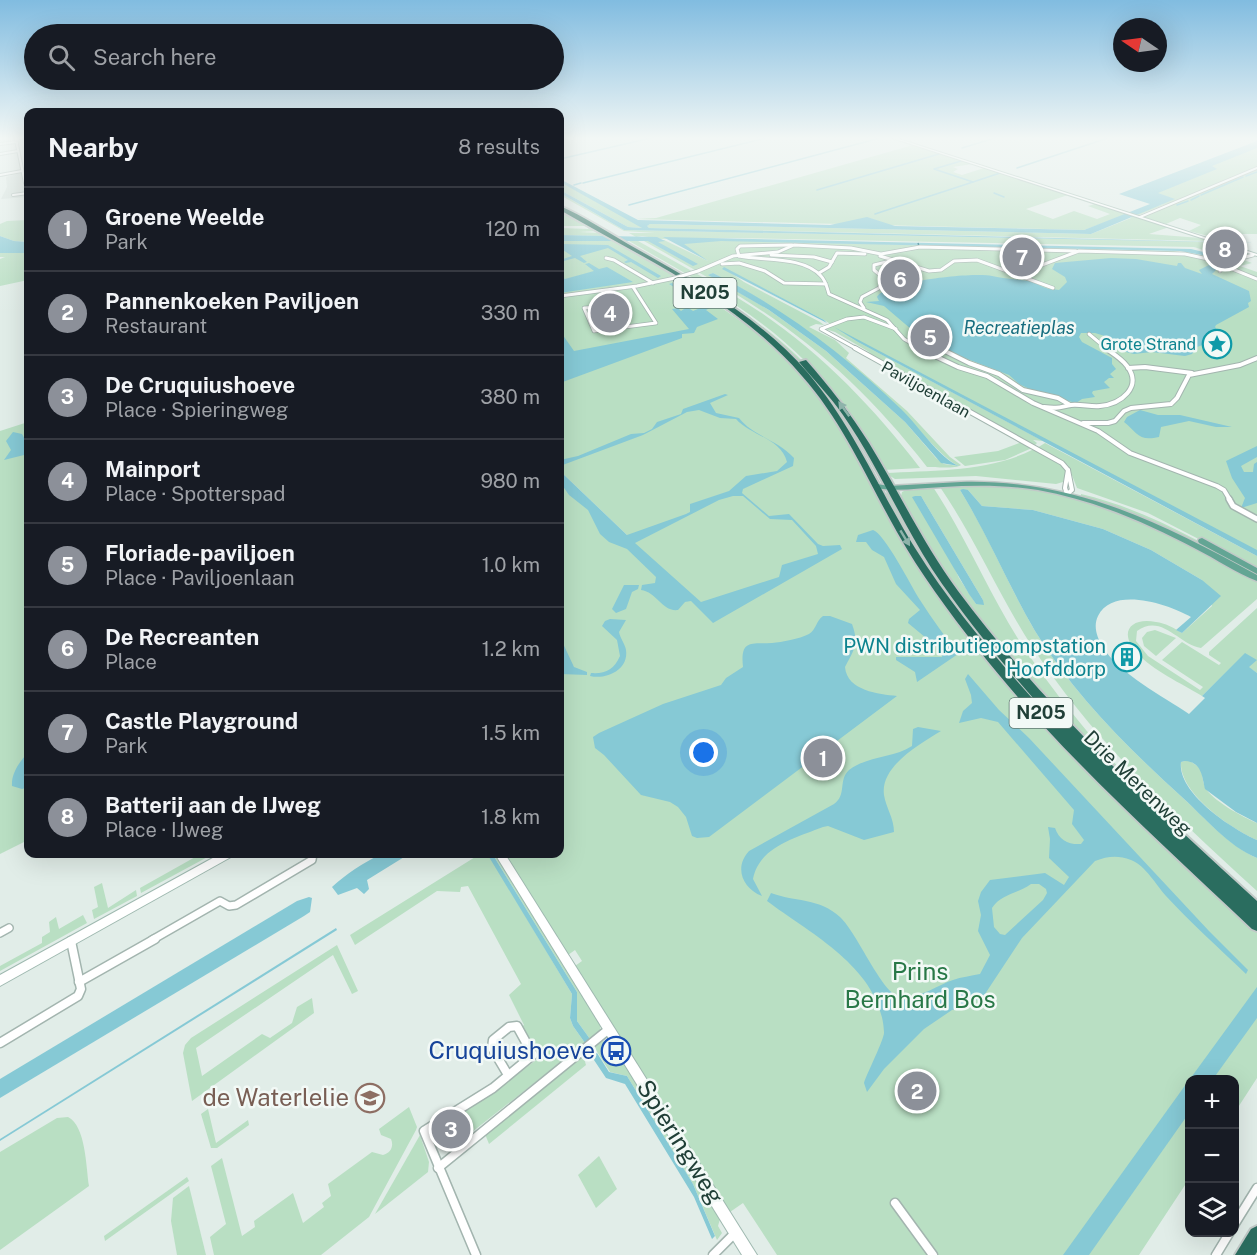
<!DOCTYPE html>
<meta charset="utf-8">
<style>
body{margin:0;font-family:"Public Sans",sans-serif;background:#20242c;color:#f1f3f6}
.controls{position:absolute;right:18px;bottom:18px;display:grid;overflow:hidden;border-radius:12px;box-shadow:0 6px 24px #0002}
.controls button{width:54px;height:54px;display:grid;place-items:center;padding:0;border:0;border-bottom:2px solid #363941;background:#171b24;color:#f1f3f6;font:30px sans-serif}
.compass{position:absolute;left:1113px;top:18px;width:54px;height:54px;border-radius:50%;background:#171b24;box-shadow:0 6px 24px #0002;rotate:283deg}
.you{position:absolute;left:704px;top:753px;width:21px;height:21px;margin:-15px;border:4px solid #fff;border-radius:50%;background:#1a73e8;box-shadow:0 0 0 9px #1a73e833}
.badge{display:grid;place-items:center;width:39px;height:39px;border-radius:50%;background:#8c9099;color:#fff;font-size:20px;font-weight:700}
.pin{position:absolute;translate:-50% -50%;border:3px solid #fff;box-shadow:0 2px 6px #0006}
.list{margin:0;padding:0;list-style:none}
h2{display:flex;justify-content:space-between;align-items:center;height:78px;margin:0;padding:0 24px;font-size:26px}
h2 small{font-size:20px;font-weight:400;color:#9ea1a6}
.list li{display:grid;grid-template-columns:39px 1fr auto;gap:18px;align-items:center;box-sizing:border-box;height:84px;padding:0 24px;border-top:2px solid #363941}
.list b{display:block;font-size:22px;white-space:nowrap}
.list p{margin:0;font-size:20px;white-space:nowrap;color:#9ea1a6}
.list em{font-size:20px;font-style:normal;color:#9ea1a6}
.icon{flex:none;width:33px;height:33px;fill:none;stroke:currentColor;stroke-width:2;stroke-linecap:round;stroke-linejoin:round}
.map{position:relative;flex:none;width:1257px;height:1255px;overflow:hidden}
.search{position:absolute;background:#171b24;box-shadow:0 6px 24px #0002;left:24px;top:24px;width:540px;height:66px;display:flex;align-items:center;gap:15px;box-sizing:border-box;padding:0 21px;border-radius:33px;color:#9ea1a6;font-size:22px}
.panel{position:absolute;background:#171b24;box-shadow:0 6px 24px #0002;left:24px;top:108px;width:540px;height:750px;border-radius:12px}
.map>svg:first-child{display:block}
.built{fill:#cfddd7}
.green{fill:#b9dfc3;fill-rule:evenodd}
.water{fill:#86c9d5;fill-rule:evenodd}
.lines{fill:none;stroke-linecap:round;stroke-linejoin:round}
.stream{stroke:#86c9d5;stroke-width:1.5}
.ferry{stroke:#166d7f;stroke-width:1.5;stroke-dasharray:4 3;stroke-linecap:butt}
.street-far5-casing{stroke:#a3b5af;stroke-width:4}
.street-far4-casing{stroke:#a3b5af;stroke-width:4.5}
.street-far3-casing{stroke:#a3b5af;stroke-width:6}
.street-far2-casing{stroke:#a3b5af;stroke-width:8}
.street-far1-casing{stroke:#a3b5af;stroke-width:10}
.street-casing{stroke:#a3b5af;stroke-width:11}
.secondary-casing{stroke:#9fb9b0;stroke-width:2}
.primary-casing{stroke:#c1c9c7;stroke-width:3}
.highway-casing{stroke:#c1c9c7;stroke-width:4}
.street-far5{stroke:#fff;stroke-width:2}
.street-far4{stroke:#fff;stroke-width:3}
.street-far3{stroke:#fff;stroke-width:4}
.street-far2{stroke:#fff;stroke-width:5}
.street-far1{stroke:#fff;stroke-width:7}
.street{stroke:#fff;stroke-width:8}
.secondary{fill:#fff;fill-rule:evenodd}
.primary{fill:#63a594;fill-rule:evenodd}
.highway{fill:#2a6d5f;fill-rule:evenodd}
.street-bridge-casing{stroke:#a3b5af;stroke-width:4.5;stroke-linecap:butt}
.street-bridge{stroke:#fff;stroke-width:3}
.oneway{fill:#8eb3aa}
.labels{text-anchor:middle;stroke-width:5;stroke-linejoin:round;paint-order:stroke}
.far-culture-label{font-size:16px;fill:#0d838f;stroke:#f2f9f6;text-anchor:end}
.far-street-label{font-size:16px;fill:#203f37;stroke:#f2f9f6}
.shield{fill:#f2f9f6;stroke:#5f7770;stroke-width:1.5}
.shield-label{font-size:18px;font-weight:bold;fill:#203f37}
.far-water-label{font-size:18px;font-style:italic;fill:#166d7f;stroke:#f2f9f6}
.culture-label{font-size:20px;fill:#0d838f;stroke:#f2f9f6;text-anchor:end}
.street-label{font-size:20px;fill:#203f37;stroke:#f2f9f6}
.near-park-label{font-size:24px;fill:#287847;stroke:#f2f9f6}
.near-transit-label{font-size:24px;fill:#164399;stroke:#f2f9f6;text-anchor:end}
.near-education-label{font-size:24px;fill:#785e54;stroke:#f2f9f6;text-anchor:end}
.near-street-label{font-size:24px;fill:#203f37;stroke:#f2f9f6}
</style>
<div class="map">
<svg width="1257" height="1255" viewBox="0 0 1257 1255">
<rect width="100%" height="100%" fill="#e1ede8"/>
<path class="built" d="M28,171V197L1,199L7,187L6,177Z"/>
<g class="green">
<path d="M913,145L972,164L953,167L958,169L953,172L962,175L984,168L1068,195L1026,209L1053,219L1074,211L1097,219L1110,214L1088,206L1095,204L1128,214L1084,230L636,219L656,218Z"/>
<path d="M1257,147V234H1229L1233,237H1212L1189,231L1201,225L1180,218L1166,224L1143,217L1169,205L1166,204L1139,215L1135,214L1163,204L1133,194Z"/>
<path d="M560,182L641,225L642,228L628,227L560,190Z"/>
<path d="M560,193L624,230L1215,242L1230,247C1219,258 1208,251 1194,247L736,238L661,239L642,236L636,237L629,233H655L624,231L560,195Z"/>
<path d="M560,211L597,231L579,232L600,233L606,236L560,235L561,232L560,228L589,229L586,226H560Z"/>
<path d="M1132,215L1169,227L1149,234L1201,238L1210,241L649,228L646,226L650,224L1091,234L1131,218Z"/>
<path d="M28,220V242L14,241L0,236V224L7,221Z"/>
<path d="M560,240L615,241L685,282L753,330L796,370L827,409L863,465L866,475H868L873,483L871,485L898,536L940,596L995,664L1257,927V1078L1235,1112L1234,1080H1190L1189,1179L1139,1255H777L743,1203L730,1212L575,966L582,961L575,950L568,955L505,854H560V474L684,602L687,601L627,535L560,471Z"/>
<path d="M664,240L708,261L678,243L706,240L1173,251L1234,260L1226,262L1235,265L1232,263L1244,260L1252,263L1240,266L1257,272V552L834,329L1043,441L1033,440L1037,443L1034,446L860,349L871,353L835,332L825,329L832,325L824,320L724,268L744,282L820,322L824,325L816,324L809,327L835,340L849,353L846,358L907,411L950,457L961,465C956,469 935,467 927,467C860,381 794,325 698,272L718,264L715,263L695,270L644,241ZM713,273C779,307 835,351 891,400C908,415 941,459 959,466L944,464L936,458L905,422L826,351L769,310L709,275Z"/>
<path d="M619,241H624C697,283 777,323 829,392C839,405 848,420 857,434L804,369L747,318Z"/>
<path d="M629,241H638C679,264 721,286 760,312C823,355 874,408 920,468L883,470C872,451 862,429 848,411C789,329 714,290 629,241Z"/>
<path d="M0,253H28V280L0,286V259L5,257H0Z"/>
<path d="M28,422V840L0,854V431Z"/>
<path d="M1022,442L1032,448L1005,460L965,466L954,457L998,451Z"/>
<path d="M1045,443L1257,556V569L1148,513L1077,488L1068,465L1037,448Z"/>
<path d="M1034,449L1064,467L1066,471L1063,482L1056,484L976,476L895,479L885,473C934,470 990,472 1034,449Z"/>
<path d="M999,485C1050,491 1098,503 1146,522C1184,537 1221,561 1257,580V599L1201,648C1179,645 1162,613 1137,631L1136,641L1148,656L1200,690L1203,687L1162,660L1182,642L1219,665L1221,663L1209,655V652L1257,608V673L1248,667L1256,660L1245,654L1202,696C1181,683 1153,671 1136,652C1118,631 1132,617 1156,622C1165,623 1174,628 1182,633L1212,606L1202,580L1151,550L1103,529L1033,510L982,506L968,490H960C989,536 1008,585 1035,631C1074,695 1128,748 1183,798C1206,819 1228,845 1257,858V891C1176,817 1094,741 1033,648C999,596 975,538 940,487Z"/>
<path d="M933,487C968,540 991,599 1026,651C1071,717 1124,776 1181,832L1124,780L999,647L945,575L901,496L902,492L908,489ZM921,496L983,600L976,604L959,578Z"/>
<path d="M889,490L932,565L1099,770C1019,685 940,600 885,495Z"/>
<path d="M1081,494C1145,509 1201,542 1257,573V576C1200,544 1144,515 1081,496Z"/>
<path d="M1155,630L1176,638L1156,656L1144,646L1142,638L1147,632Z"/>
<path d="M1185,761H1190L1200,768C1203,774 1202,780 1205,787C1210,799 1244,818 1257,823V840C1231,829 1179,793 1181,762Z"/>
<path d="M197,854H213L141,893L140,888L197,856Z"/>
<path d="M480,854H497L601,1022L600,1030L590,1039L577,1021V992L493,855L490,857L572,994L570,1018L573,1026L585,1043L467,1136L457,1114L488,1096L539,1058L521,1027L524,1025L509,995L521,984L468,886L461,887L460,892L437,891L355,945L350,935Z"/>
<path d="M102,883L108,908L136,890L137,896L94,919L92,910L98,907L94,887Z"/>
<path d="M83,915L87,923L0,971V966L42,943V937L50,932L49,922L56,917L59,929Z"/>
<path d="M337,945L358,991L352,994L333,955L196,1048L202,1076L262,1034L270,1038L292,1023L297,1007L312,998L314,1013L192,1101L183,1053L185,1045L191,1038Z"/>
<path d="M603,1041L613,1045L720,1219L718,1226L722,1233L717,1240L693,1184L627,1076L610,1072L594,1047Z"/>
<path d="M583,1055L586,1065L489,1144L485,1134Z"/>
<path d="M409,1107L417,1127L416,1130L369,1217L321,1255H214L210,1237L226,1224L211,1166L222,1158L242,1236L255,1227L254,1221L293,1193L303,1223L324,1207L322,1203L331,1196L328,1184L372,1152L383,1155C391,1153 394,1146 391,1139L381,1135L379,1129Z"/>
<path d="M208,1109L216,1143L248,1120L249,1125L217,1148H211L201,1114Z"/>
<path d="M68,1117C86,1126 86,1167 89,1186L0,1250V1152L57,1118Z"/>
<path d="M420,1135L429,1162L428,1172L375,1214Z"/>
<path d="M599,1156L617,1189L596,1208L578,1175Z"/>
<path d="M187,1177L189,1181L105,1241L104,1236Z"/>
<path d="M189,1186L191,1194L206,1255H177L171,1221L173,1198Z"/>
</g>
<g class="water">
<path d="M1257,141V148L1212,166L1217,169L1158,193L1175,199L1091,234L650,224L647,226L649,228L1257,243L624,230L560,193V190L628,227L642,228L560,182V179L638,220L830,225L867,217L895,226L1084,230L1150,204L1119,194Z"/>
<path d="M560,235L657,237L665,241L658,242L698,264L693,266L648,241H560Z"/>
<path d="M0,236L14,241L28,242V253H0Z"/>
<path d="M663,237L1191,249L1220,256L1236,251L1244,254L1224,259L1180,251L721,241L684,244L708,261Z"/>
<path d="M560,244L608,245L661,276L658,278L631,262L626,263L624,262L628,260L608,248L580,256L587,262L584,263L575,258L560,262V260L572,256L560,248Z"/>
<path d="M1111,258L1136,259L1177,266L1178,263H1181L1185,268L1202,274L1199,270L1209,265L1218,268L1212,274L1249,291L1251,301L1248,303L1249,307L1216,325L1215,327L1221,335C1213,344 1207,343 1197,347L1192,354L1185,356L1152,352L1134,354L1122,351L1108,337L1095,333H1081L1079,337L1082,342L1112,358V364L1116,369L1110,374L1114,378H1109L1104,382L1110,388L1093,391L1092,393L1095,397L1082,399L1076,403L1036,392L1019,384L1009,375L957,355L925,339L947,335L944,331L918,335L884,306L866,302L879,301L877,297C886,281 974,272 992,276C1004,279 1016,279 1029,281C1035,282 1040,286 1046,288C1050,290 1055,289 1059,290L1067,282L1065,277L1052,269L1055,263Z"/>
<path d="M589,263L599,269L607,267L633,282L560,293V276L565,279L594,271L585,264Z"/>
<path d="M724,267L824,320L827,323L722,269Z"/>
<path d="M713,273C782,307 846,356 901,409C918,425 939,458 959,466L941,463L905,422L826,351L769,310L708,275Z"/>
<path d="M672,283L711,306L712,307L706,310L718,319L697,327L694,333L682,334V338L560,383V331L574,351L689,329L672,309L678,308L681,311L687,307L693,311L705,306L669,284Z"/>
<path d="M834,327L1257,550V556L858,342Z"/>
<path d="M725,394L728,395L710,403L716,413L739,418C753,436 778,440 794,458L793,466L743,489L742,493L769,516L789,514L818,544L823,546L840,545L842,549L713,623L691,601L685,602L678,610C662,612 657,592 641,590L642,585L655,583L656,577L627,549L609,542L600,534L588,510L569,495L560,482V471L627,535L686,514L690,512V504L729,491L746,476L777,471L787,462C781,438 751,436 736,419L720,418L699,410L687,412L643,435L560,466V460L578,456L631,434L644,433L652,429L657,422L681,414L683,409ZM733,496H743L770,519L792,520L816,546L818,554L782,565L779,577L701,602L635,543L719,500Z"/>
<path d="M1140,410L1158,415H1180L1232,427H1216L1189,421L1161,427L1159,437C1138,442 1137,432 1124,422L1127,417Z"/>
<path d="M13,432L22,434L28,445V454L4,460L11,450L6,441Z"/>
<path d="M1257,446V457L1241,466L1244,472H1253L1254,464L1257,462V503L1241,508L1245,498L1232,478L1226,461Z"/>
<path d="M963,489L968,490L982,506L1033,510L1103,529L1151,550L1202,580L1221,596L1182,633L1176,630L1191,617C1170,605 1113,585 1098,616C1093,626 1097,637 1102,646C1119,674 1163,696 1189,714L1205,698L1202,696L1245,653L1257,660L1249,667L1257,673V823L1236,812L1205,789C1202,775 1201,762 1185,761L1181,762C1177,793 1232,829 1257,840V858C1228,846 1205,818 1183,798C1128,748 1074,695 1035,631C1008,585 988,535 960,490Z"/>
<path d="M915,496H921L983,600L984,605L976,604L969,594L912,497Z"/>
<path d="M873,530C885,534 911,586 920,600C932,619 945,636 958,654L917,682L915,672L896,660V657H942L943,652L908,623L909,619L920,610L896,584L884,557L872,550L866,542H856L858,535Z"/>
<path d="M624,585H639L638,589L632,592L626,609L616,613L612,609Z"/>
<path d="M823,616H830L852,624C859,644 855,648 845,667C847,691 879,694 897,696L709,837L697,838L692,836L686,817L678,807L670,802L641,795L604,755L595,748L593,737L599,733L663,704L721,685L726,678L743,667C740,639 751,644 772,643C782,642 799,639 809,634C816,630 816,621 823,616Z"/>
<path d="M610,619L626,620L619,632C620,638 625,644 626,650C629,670 606,680 590,676L591,673C605,674 614,670 620,656L617,640L602,626L605,621Z"/>
<path d="M560,637L574,667L587,672V675L560,674Z"/>
<path d="M968,674L999,710L1029,738L1209,931L1248,970L1246,974C1219,948 1191,923 1166,896C1156,885 1146,866 1131,860C1118,855 1108,856 1095,861L1022,938L985,994L966,1007L952,1010L924,1029L884,1069L867,1092L864,1083C867,1073 885,1038 884,1032C881,969 811,934 767,901L771,893C795,902 820,898 840,917C858,934 882,994 900,997C918,1000 937,985 953,980C961,977 971,976 980,974L990,955L978,931L981,915L978,901L981,892L990,880L1045,873L1064,885L1069,877L1049,858L1050,839L1048,827L1055,828C1059,840 1069,845 1081,844L1084,840L1072,824L1074,810L998,722L981,718L959,723L963,711L972,703L971,695L965,679ZM1031,884H1039L1046,889L1047,893L1043,900L1005,935L1000,934L994,927L992,908C1001,894 1017,894 1031,884Z"/>
<path d="M918,727L941,731C920,744 880,766 884,795C886,808 894,818 894,832L864,840L828,826L823,827C795,838 759,847 753,879L762,896C742,888 734,867 749,851L834,804C847,795 838,780 849,770C867,756 894,758 912,746L913,729Z"/>
<path d="M28,753V787L22,789L12,786C11,773 20,761 28,753Z"/>
<path d="M381,854H409L367,880L369,889L364,894L357,888L338,895L332,887C346,874 363,863 381,854Z"/>
<path d="M493,855L577,992V1021L590,1039L585,1043L573,1026L570,1018L572,994L489,857Z"/>
<path d="M309,897L312,898L310,912L304,916L0,1098V1079L297,901Z"/>
<path d="M336,928L337,930L0,1141V1139Z"/>
<path d="M1257,987V1018L1213,1079H1190Z"/>
<path d="M594,1053H597L609,1072L627,1076L693,1184L715,1236L712,1239L694,1197L625,1084L606,1078L592,1057Z"/>
<path d="M1189,1080V1113L1089,1255H1063Z"/>
</g>
<g class="lines">
<g class="stream">
<path d="M962,148L995,138"/>
<path d="M560,159L651,138"/>
<path d="M961,161L934,169L973,182L1000,173"/>
<path d="M1017,168L1108,138"/>
<path d="M1246,176L1257,172"/>
<path d="M583,183L766,138"/>
<path d="M574,185L581,183"/>
<path d="M817,190L939,154"/>
<path d="M994,193L1004,197"/>
<path d="M1201,195L1243,177"/>
<path d="M1191,200L1199,196"/>
<path d="M629,205L880,138"/>
<path d="M1177,205L1188,201"/>
<path d="M875,214L973,182"/>
</g>
<path class="ferry" d="M918,243L919,246"/>
<g class="street-far5-casing">
<g id="street-far5">
<path d="M19,138L16,140L25,183L28,184"/>
<path d="M0,144L16,142"/>
<path d="M0,154L18,151"/>
<path d="M0,175L22,171"/>
<path d="M13,195L28,193"/>
<path d="M1140,217L1257,168"/>
</g>
</g>
<g class="street-far4-casing">
<g id="street-far4">
<path d="M771,255L814,257L832,262"/>
<path d="M739,256C764,261 803,256 821,276C826,281 827,288 829,294L887,320L904,339L921,349"/>
<path d="M739,256L737,249L740,246L792,245"/>
<path d="M880,256L929,271L941,270L954,261L977,260L1053,288"/>
<path d="M606,258L614,260L653,283"/>
<path d="M722,264L739,263L765,271L784,283L826,284"/>
<path d="M698,271L733,256L778,252L794,245L851,248L881,254L920,247L1076,251"/>
<path d="M1220,271L1226,262L1253,255"/>
<path d="M819,273L829,267L837,253L865,254"/>
<path d="M1018,274L1079,251L1185,254L1208,259L1257,279"/>
<path d="M560,296L637,286L675,278"/>
<path d="M864,308L860,302L862,297L879,288L882,283L880,275L874,270V265L895,260"/>
<path d="M606,311L600,312L605,319L624,317L618,306L584,308L594,331L656,323L633,287"/>
<path d="M1089,334L1107,349"/>
<path d="M910,341L942,349"/>
<path d="M857,349L821,329L847,319L864,317L896,329"/>
</g>
</g>
<g class="street-far3-casing">
<g id="street-far3">
<path d="M855,348L1062,463L1068,470"/>
<path d="M918,348L958,367L987,376L1033,403L1098,431L1130,453L1217,486L1224,490L1230,500"/>
<path d="M939,348L969,363L999,374L1023,390L1058,398L1070,405"/>
<path d="M1128,368L1145,367L1192,373"/>
<path d="M1044,407C1058,409 1060,407 1071,405C1081,404 1091,407 1100,406C1121,404 1143,387 1127,366C1121,358 1112,353 1105,348"/>
<path d="M1083,423H1108L1115,421L1124,411L1131,408L1171,404L1177,398L1189,375L1240,365L1257,358"/>
<path d="M1068,470L1072,490L1067,494L1065,488Z"/>
</g>
</g>
<g class="street-far2-casing">
<path id="street-far2" d="M1229,499L1233,506L1257,519"/>
</g>
<g class="street-far1-casing">
<g id="street-far1">
<path d="M0,933L9,928"/>
<path d="M152,940L220,901L229,906L236,905L312,860L313,854"/>
</g>
</g>
<g class="street-casing">
<g id="street">
<path d="M79,982L155,939"/>
<path d="M0,1043L78,996L81,989L71,941"/>
<path d="M438,1168L609,1029"/>
<path d="M895,1203L933,1255"/>
<path d="M1234,1225L1257,1188"/>
<path d="M476,1255L424,1131L493,1088L533,1055L517,1026L509,1027L493,1040L492,1048L508,1075"/>
<path d="M713,1255L735,1233"/>
<path d="M1216,1255L1230,1232"/>
</g>
</g>
<g class="secondary-casing">
<g id="secondary">
<path d="M892,138H896L1257,254V256Z"/>
<path d="M220,854H233L231,857L0,986V975Z"/>
<path d="M495,854H505L757,1255H742Z"/>
</g>
</g>
<g class="primary-casing">
<g id="primary">
<path d="M961,482C1075,479 1160,522 1257,575V581C1236,573 1216,559 1196,549C1147,523 1094,500 1038,490C1007,485 975,485 943,487C920,488 897,492 875,488L874,486L877,484L889,486Z"/>
<path d="M1202,538L1257,568V574L1199,543L1198,541L1199,539Z"/>
</g>
</g>
<g class="highway-casing">
<g id="highway">
<path d="M560,206C583,216 606,231 628,244C692,280 760,317 808,373C853,426 879,490 915,548C952,607 998,661 1045,712C1005,666 966,620 932,569C900,519 877,464 843,415C830,396 814,380 799,362L806,360C829,386 850,413 869,443C899,492 924,545 958,591C1044,707 1151,804 1257,901V931L1252,929C1157,839 1059,752 978,649C949,612 920,573 897,532C867,479 843,422 802,376C738,301 643,258 560,210Z"/>
<path d="M1257,1226V1252L1255,1255H1235L1251,1229Z"/>
</g>
</g>
<use href="#street-far5" class="street-far5"/>
<use href="#street-far4" class="street-far4"/>
<use href="#street-far3" class="street-far3"/>
<use href="#street-far2" class="street-far2"/>
<use href="#street-far1" class="street-far1"/>
<use href="#street" class="street"/>
<use href="#secondary" class="secondary"/>
<use href="#primary" class="primary"/>
<use href="#highway" class="highway"/>
<g class="street-bridge-casing">
<path id="street-bridge" d="M675,278L698,271"/>
</g>
<use href="#street-bridge" class="street-bridge"/>
</g>
<defs><path id="oneway-solid" d="M-6-.8H1V-3.2L6.5 0L1 3.2V.8H-6Z" transform="scale(1.5)"/></defs>
<g class="oneway">
<use href="#oneway-solid" transform="translate(844 409) rotate(-126)"/>
<use href="#oneway-solid" transform="translate(905 538) rotate(59)"/>
</g>
<linearGradient id="sky" x2="0" y2="1"><stop stop-color="#81bce0"/><stop offset="0.44" stop-color="#f2f7f5"/><stop offset="1" stop-color="#f2f7f5" stop-opacity="0"/></linearGradient>
<rect width="1257" height="314" fill="url(#sky)"/>
<defs>
<g id="sight-ring" transform="scale(1.5)"><circle r="9.5" fill="#f2f9f6" stroke="#0f9aa8" stroke-width="1.5"/><path d="M0-6L1.8-2.2L6-1.7L2.9 1.2L3.7 5.4L0 3.3L-3.7 5.4L-2.9 1.2L-6-1.7L-1.8-2.2Z" fill="#0f9aa8"/></g>
<g id="building-ring" transform="scale(1.5)"><circle r="9.5" fill="#f2f9f6" stroke="#0f9aa8" stroke-width="1.5"/><path d="M-4-6H4V6H1V3H-1V6H-4ZM-2.5-4.3h1.7v1.8h-1.7ZM.8-4.3h1.7v1.8H.8ZM-2.5-1h1.7V.8h-1.7ZM.8-1h1.7V.8H.8Z" fill="#0f9aa8"/></g>
<g id="bus-ring" transform="scale(1.5)"><circle r="9.5" fill="#f2f9f6" stroke="#1a4fb4" stroke-width="1.5"/><path d="M-5-6H5V4H4V6H2V4H-2V6H-4V4H-5ZM-3.5-4V0h7V-4ZM-3.5 1.2v1.5H-2V1.2ZM2 1.2v1.5H3.5V1.2Z" fill="#1a4fb4"/></g>
<g id="school-ring" transform="scale(1.5)"><circle r="9.5" fill="#f2f9f6" stroke="#8d6e63" stroke-width="1.5"/><path d="M0-5L7-2L0 1L-7-2ZM-4 1L0 2.5L4 1V4Q0 6-4 4Z" fill="#8d6e63"/></g>
</defs>
<g fill-rule="evenodd">
<use href="#sight-ring" x="1217" y="344"/>
<use href="#building-ring" x="1127" y="657"/>
<use href="#bus-ring" x="616" y="1051"/>
<use href="#school-ring" x="370" y="1098"/>
</g>
<g class="labels">
<g class="far-culture-label">
<text x="1196" y="350">Grote Strand</text>
</g>
<g class="far-street-label">
<text transform="translate(926 389) rotate(29)" y="6">Paviljoenlaan</text>
</g>
<g class="shield">
<rect x="673.5" y="278" width="63" height="30" rx="4.5"/>
<rect x="1009.5" y="698" width="63" height="30" rx="4.5"/>
</g>
<g class="shield-label">
<text x="705" y="299">N205</text>
<text x="1041" y="719">N205</text>
</g>
<g class="far-water-label">
<text x="1019" y="334">Recreatieplas</text>
</g>
<g class="culture-label">
<text x="1106" y="653">PWN distributiepompstation<tspan x="1106" dy="23">Hoofddorp</tspan></text>
</g>
<g class="street-label">
<text transform="translate(1138 783) rotate(44)" y="7">Drie Merenweg</text>
</g>
<g class="near-park-label">
<text x="920" y="980">Prins<tspan x="920" dy="28">Bernhard Bos</tspan></text>
</g>
<g class="near-transit-label">
<text x="595" y="1059">Cruquiushoeve</text>
</g>
<g class="near-education-label">
<text x="349" y="1106">de Waterlelie</text>
</g>
<g class="near-street-label">
<text transform="translate(680 1142) rotate(58)" y="8">Spieringweg</text>
</g>
</g>
</svg>
<div class="controls">
<button>+</button>
<button>−</button>
<button><svg class="icon" aria-label="layers" viewBox="0 0 24 24"><path d="M12 4l9 5-9 5-9-5zM3 14l9 5 9-5"/></svg></button>
</div>
<svg class="compass" viewBox="-18 -18 36 36"><path d="M0-13l5 13h-10z" fill="#e53935"/><path d="M0 13l5-13h-10z" fill="#9ea1a6"/></svg>
<div class="you"></div>
<div class="pin badge" style="left:823px;top:758px">1</div>
<div class="pin badge" style="left:917px;top:1091px">2</div>
<div class="pin badge" style="left:451px;top:1129px">3</div>
<div class="pin badge" style="left:610px;top:313px">4</div>
<div class="pin badge" style="left:930px;top:337px">5</div>
<div class="pin badge" style="left:900px;top:279px">6</div>
<div class="pin badge" style="left:1022px;top:257px">7</div>
<div class="pin badge" style="left:1225px;top:249px">8</div>
<div class="search"><svg class="icon" aria-label="search" viewBox="0 0 24 24"><circle cx="10" cy="10" r="6"/><path d="M15 15l6 6"/></svg>Search here</div>
<section class="panel">
<h2>Nearby<small>8 results</small></h2>
<ul class="list">
<li><span class="badge">1</span><div><b>Groene Weelde</b><p>Park</p></div><em>120 m</em></li>
<li><span class="badge">2</span><div><b>Pannenkoeken Paviljoen</b><p>Restaurant</p></div><em>330 m</em></li>
<li><span class="badge">3</span><div><b>De Cruquiushoeve</b><p>Place · Spieringweg</p></div><em>380 m</em></li>
<li><span class="badge">4</span><div><b>Mainport</b><p>Place · Spotterspad</p></div><em>980 m</em></li>
<li><span class="badge">5</span><div><b>Floriade-paviljoen</b><p>Place · Paviljoenlaan</p></div><em>1.0 km</em></li>
<li><span class="badge">6</span><div><b>De Recreanten</b><p>Place</p></div><em>1.2 km</em></li>
<li><span class="badge">7</span><div><b>Castle Playground</b><p>Park</p></div><em>1.5 km</em></li>
<li><span class="badge">8</span><div><b>Batterij aan de IJweg</b><p>Place · IJweg</p></div><em>1.8 km</em></li>
</ul>
</section>
</div>
